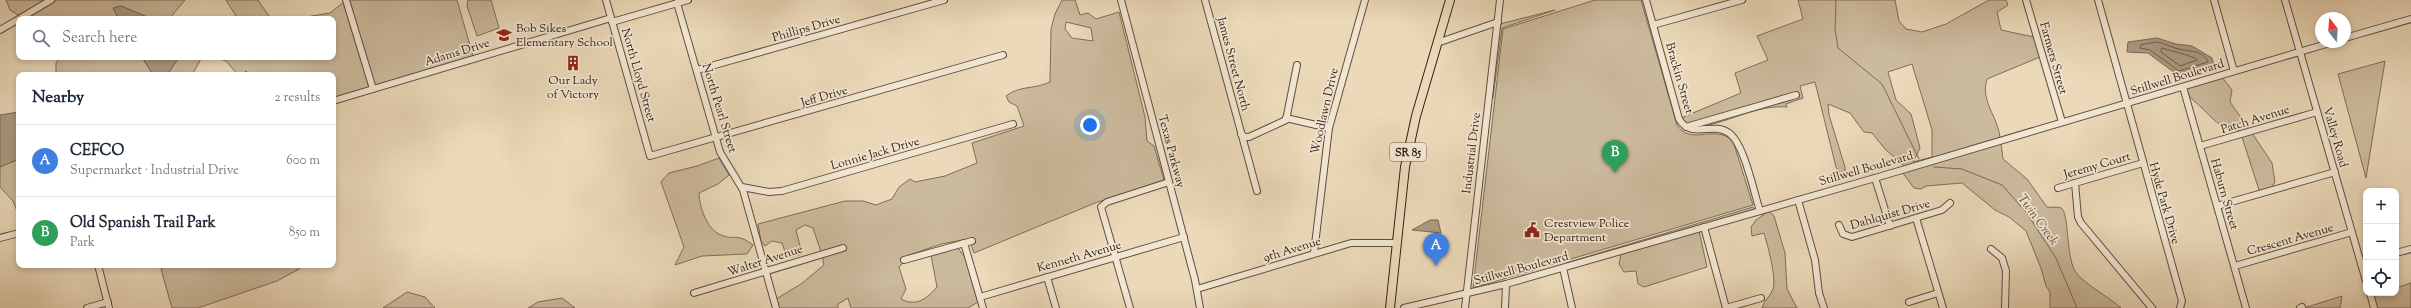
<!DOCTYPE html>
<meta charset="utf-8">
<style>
body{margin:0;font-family:"Sorts Mill Goudy",serif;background:#f6f6f7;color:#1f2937}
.controls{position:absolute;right:12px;bottom:12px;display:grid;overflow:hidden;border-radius:8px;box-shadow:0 2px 6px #0003}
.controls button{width:36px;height:36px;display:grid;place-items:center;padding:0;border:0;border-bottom:1px solid #e0e1e3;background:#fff;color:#1f2937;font:20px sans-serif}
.compass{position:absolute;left:2315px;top:12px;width:36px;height:36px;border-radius:50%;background:#fff;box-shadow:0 2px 6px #0003;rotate:343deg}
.you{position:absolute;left:1090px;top:125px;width:14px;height:14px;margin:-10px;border:3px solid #fff;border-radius:50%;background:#1a73e8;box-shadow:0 0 0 6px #1a73e833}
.badge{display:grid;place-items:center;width:26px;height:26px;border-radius:50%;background:#db2777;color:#fff;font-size:13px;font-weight:700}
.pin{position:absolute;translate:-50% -33px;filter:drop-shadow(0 1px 2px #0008)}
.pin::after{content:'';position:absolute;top:21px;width:14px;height:12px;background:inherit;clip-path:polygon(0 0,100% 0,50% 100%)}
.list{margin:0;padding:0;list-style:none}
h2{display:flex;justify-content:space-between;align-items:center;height:52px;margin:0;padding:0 16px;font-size:17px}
h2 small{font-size:13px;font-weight:400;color:#747a83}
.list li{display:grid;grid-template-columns:26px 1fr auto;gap:12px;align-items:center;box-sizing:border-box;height:72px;padding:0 16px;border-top:1px solid #e0e1e3}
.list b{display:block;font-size:15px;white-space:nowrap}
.list p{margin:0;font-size:13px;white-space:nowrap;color:#747a83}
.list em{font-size:13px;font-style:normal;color:#747a83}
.icon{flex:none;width:22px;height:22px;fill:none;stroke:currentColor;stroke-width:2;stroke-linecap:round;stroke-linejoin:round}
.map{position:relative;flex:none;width:2411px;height:308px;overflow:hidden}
.search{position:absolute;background:#fff;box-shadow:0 2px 6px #0003;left:16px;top:16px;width:320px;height:44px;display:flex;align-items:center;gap:10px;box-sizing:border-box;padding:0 14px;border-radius:8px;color:#747a83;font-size:15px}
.panel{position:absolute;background:#fff;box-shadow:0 2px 6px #0003;left:16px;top:72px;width:320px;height:196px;border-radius:8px}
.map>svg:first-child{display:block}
.green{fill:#ccba9d;stroke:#7f6d59;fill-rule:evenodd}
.water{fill:#ac9a81;stroke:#7b6956}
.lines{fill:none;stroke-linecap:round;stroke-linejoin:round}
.shore{stroke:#6f5d4b;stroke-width:1}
.stream{stroke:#7b6956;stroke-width:1}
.minor-casing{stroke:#604e3e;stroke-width:8}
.major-casing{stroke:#322015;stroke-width:10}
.minor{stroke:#f2e6d2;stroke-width:6}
.major{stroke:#ebd9b9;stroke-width:8}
.labels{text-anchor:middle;stroke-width:3.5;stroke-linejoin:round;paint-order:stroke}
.shield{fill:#f2e6d2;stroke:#6c5b4e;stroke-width:1}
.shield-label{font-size:11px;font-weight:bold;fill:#322015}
.poi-label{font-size:12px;fill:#322015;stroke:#f2e6d2;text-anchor:start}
.street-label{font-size:12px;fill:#322015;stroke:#f2e6d2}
.water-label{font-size:13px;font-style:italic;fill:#5d4b3b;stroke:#f2e6d2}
</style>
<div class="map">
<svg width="2411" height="308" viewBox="0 0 2411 308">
<rect width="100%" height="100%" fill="#ebd9b9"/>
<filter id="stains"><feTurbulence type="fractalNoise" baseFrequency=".005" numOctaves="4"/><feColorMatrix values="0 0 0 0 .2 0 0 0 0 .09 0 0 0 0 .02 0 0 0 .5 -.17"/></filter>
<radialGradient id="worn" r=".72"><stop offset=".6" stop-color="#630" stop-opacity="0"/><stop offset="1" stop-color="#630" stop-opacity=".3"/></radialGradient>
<g class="green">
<path d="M6,0H46L20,16L10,10Z"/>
<path d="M57,0H185L169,19H152L121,6L113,8L119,19H29V16Z"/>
<path d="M226,0H258L271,19H238Z"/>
<path d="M348,0H457L473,56L374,86Z"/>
<path d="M468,0H491L499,28L477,36L467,6Z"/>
<path d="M1062,0H1075L1080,15L1088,13L1096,19L1119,12L1145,117L1147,141L1154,146L1164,180L1095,203L974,253L971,244L975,243L973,238L941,244L901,258L903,263L899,267L906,289L901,299C916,307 927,299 937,287L931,255L958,248L966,259L978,302L968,308H851L848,298L838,304V308H778L776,299L801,284L824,265L822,256L846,249L844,245L821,252L813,228L805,225L796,230L802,254L787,258L782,243L772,241L765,246L761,241L758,224L845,201H863L876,205L892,199L899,187L910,179L915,182L945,176L977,163L972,143L1024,126L1017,106L1009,102L1006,96C1020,85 1033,90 1050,82L1051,29L1055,14ZM1066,22L1091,28L1093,41L1072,38L1065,29Z"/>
<path d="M1595,0H1641L1677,125C1692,147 1713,123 1733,141L1753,205L1473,288L1503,29Z"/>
<path d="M1798,0H1895L1899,21L1906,29L1922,32L1946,24L1989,0H2006L2008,5L1997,12L2001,30L2034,37L2040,57L1987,79C1980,102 1998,116 2000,138L1904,166L1885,149L1872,133L1864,132L1850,113L1828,104L1829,115L1845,167V174L1841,175L1836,167L1815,82L1800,86L1803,98L1786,104L1787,107C1757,104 1724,125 1693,128L1798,97L1797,93L1686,125L1681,118L1741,93L1735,73L1768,60L1757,36L1803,19ZM1912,64L1932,130V157L1913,162L1920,148L1911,114L1896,100L1888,72Z"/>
<path d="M344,2L370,88L333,99V75H250L246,71L242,75H238L226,61L213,57H333V19H294L330,13Z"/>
<path d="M1555,10L1502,28L1493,98H1490L1500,24Z"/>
<path d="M60,57H142L153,75H56V63Z"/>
<path d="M179,57H202L192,75H167Z"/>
<path d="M2385,61L2366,178L2338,74Z"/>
<path d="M2222,77L2232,90L2230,102L2249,129C2227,136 2215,121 2201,107C2194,101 2189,98 2186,88Z"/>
<path d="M2252,133L2272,163L2275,182L2271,188L2259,190L2242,137Z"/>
<path d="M2001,143L2003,159L2027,179L2047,207C2051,208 2058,206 2061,208C2070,213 2065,260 2077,274C2086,285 2109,297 2121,308H2050V292L2046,286L2041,268L2026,231L2009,217L1995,210L1962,183L1926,186L1921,189L1914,188L1902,172Z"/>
<path d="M719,158L729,175L718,184L699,193C699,206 707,230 721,235C735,241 736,232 753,245L747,254L702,256L675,265L684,247L661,182L669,173L697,166Z"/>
<path d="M19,159V216L13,201L0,187V167Z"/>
<path d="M1753,207L1754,209L1738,215L1566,263Z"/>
<path d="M1769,211L1774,216L1785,253L1787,289L1797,308H1762C1764,300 1771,296 1773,289C1777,279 1767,243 1764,233L1752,236L1751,227L1756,220Z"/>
<path d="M1699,231L1707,267L1644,287L1638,284L1636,271L1624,272L1619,264L1621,254Z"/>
<path d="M167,265L193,267L192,265H302L299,269L277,281L198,308H172L161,269Z"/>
<path d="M2411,283V308H2376L2373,296L2381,293H2396V288Z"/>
<path d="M407,292L425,297L435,308H383Z"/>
<path d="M2342,296L2340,308H2304Z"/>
<path d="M562,298L575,308H528L538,302Z"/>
</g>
<g class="water">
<path d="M121,6L152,19H119L113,8Z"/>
<path d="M2157,38L2176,44L2192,46L2212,58L2214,65L2179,76L2148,53L2127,52L2128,42Z"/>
<path d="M142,57H179L167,75H153Z"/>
<path d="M19,112V159L0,167V115Z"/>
<path d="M1430,220H1438L1441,233L1412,230Z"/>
</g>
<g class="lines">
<g class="shore">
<path d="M2157,42C2164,43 2169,46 2175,48C2186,52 2203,49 2208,62L2179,71L2150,50L2140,48L2141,45Z"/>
<path d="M2162,48C2169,50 2196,57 2197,60L2180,66L2161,52Z"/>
</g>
<g class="stream">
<path d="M1836,0L1835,29L1838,48L1882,84L1919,159"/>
<path d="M1934,167L1962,169L2002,185L2026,212L2056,258L2077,308"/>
</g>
<g class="minor-casing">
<g id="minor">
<path d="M346,0L373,89"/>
<path d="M606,0L650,156L1003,55"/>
<path d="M1121,0L1195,280L1200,308"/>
<path d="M1205,0L1257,191"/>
<path d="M1646,0L1679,119C1692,140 1712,121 1729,133C1744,143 1754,193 1760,211"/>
<path d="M2026,0L2062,122"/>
<path d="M2098,0L2182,301L2180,308"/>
<path d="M2214,0L2234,71"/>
<path d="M2285,0L2366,281"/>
<path d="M677,3L720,152L743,190L776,308"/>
<path d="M19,19L51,0"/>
<path d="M612,22L688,0"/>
<path d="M1653,25L1742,0"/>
<path d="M0,30L19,19"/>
<path d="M2345,38L2411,19"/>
<path d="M1437,43L1498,22"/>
<path d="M697,70L944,0"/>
<path d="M2183,87L2246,308"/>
<path d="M333,101L611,18"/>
<path d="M1286,118L1329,128"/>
<path d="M1686,127L1796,95"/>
<path d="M1241,134L1245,137H1249L1286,120L1297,65"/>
<path d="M2200,146L2317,112"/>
<path d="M1875,178L1890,226"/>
<path d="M2075,183L2078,217L2081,223L2152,308"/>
<path d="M742,187L769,192L782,191L1013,124"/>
<path d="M2058,188L2143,163"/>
<path d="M1798,200L1815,260L1819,293L1824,308"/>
<path d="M2217,206L2335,172"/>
<path d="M1916,218L1943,308"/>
<path d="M1839,225L1843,234L1852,237L1942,210L1950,203"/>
<path d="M1704,227L1726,308"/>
<path d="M0,238L19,233"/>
<path d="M964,243L983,308"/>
<path d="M1991,249L2002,258L2006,271L2005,308"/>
<path d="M1314,253L1329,128L1365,0"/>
<path d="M2396,253L2411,249"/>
<path d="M904,260L972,241"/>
<path d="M98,265L109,308"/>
<path d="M2235,266L2352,232"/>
<path d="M1563,268L1572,308"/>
<path d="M1047,277L1056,308"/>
<path d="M1197,289L1351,243H1396"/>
<path d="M694,293L843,248"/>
<path d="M2370,293L2374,308"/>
<path d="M980,297L1184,237"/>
<path d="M1909,302L1938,293"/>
<path d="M87,308L108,302"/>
<path d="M1130,308L1101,207L1107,202L1169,182"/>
<path d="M1404,308L1506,284L1875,178L2333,42"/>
<path d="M1465,308L1500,0"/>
<path d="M1505,308L1506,284"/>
<path d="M1726,308L1761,298"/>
<path d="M2300,308L2302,307"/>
</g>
</g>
<g class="major-casing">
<path id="major" d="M1390,308L1405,167L1416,116L1450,0"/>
</g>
<use href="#minor" class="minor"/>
<use href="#major" class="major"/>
</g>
<defs>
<g id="school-bare" transform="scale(1.2)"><path d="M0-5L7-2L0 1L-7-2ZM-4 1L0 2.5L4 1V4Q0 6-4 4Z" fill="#8f2418" stroke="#f2e6d2" stroke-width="2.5" paint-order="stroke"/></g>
<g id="building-bare" transform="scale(1.2)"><path d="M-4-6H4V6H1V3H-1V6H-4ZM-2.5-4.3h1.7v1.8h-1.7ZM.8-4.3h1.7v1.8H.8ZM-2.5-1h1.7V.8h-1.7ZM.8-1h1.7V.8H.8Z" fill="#8f2418" stroke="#f2e6d2" stroke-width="2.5" paint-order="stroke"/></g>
<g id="civic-bare" transform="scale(1.2)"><path d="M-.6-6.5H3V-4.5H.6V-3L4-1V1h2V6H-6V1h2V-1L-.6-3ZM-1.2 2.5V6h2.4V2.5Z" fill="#8f2418" stroke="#f2e6d2" stroke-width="2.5" paint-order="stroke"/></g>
</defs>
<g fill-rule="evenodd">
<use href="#school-bare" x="504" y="35"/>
<use href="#building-bare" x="573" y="63"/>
<use href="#civic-bare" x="1532" y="230"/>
</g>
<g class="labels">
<rect class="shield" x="1390" y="143" width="36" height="18" rx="3"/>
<g class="shield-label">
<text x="1408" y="156">SR 85</text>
</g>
<g class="poi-label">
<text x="516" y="32">Bob Sikes<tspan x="516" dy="14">Elementary School</tspan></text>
<text x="573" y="84" text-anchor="middle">Our Lady<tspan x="573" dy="14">of Victory</tspan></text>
<text x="1544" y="227">Crestview Police<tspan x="1544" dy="14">Department</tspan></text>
</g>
<g class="street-label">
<text transform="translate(806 28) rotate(-16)" y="4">Phillips Drive</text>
<text transform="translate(457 52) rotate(-17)" y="4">Adams Drive</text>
<text transform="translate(2054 58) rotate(74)" y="4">Farmers Street</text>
<text transform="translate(1234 64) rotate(75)" y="4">James Street North</text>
<text transform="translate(639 75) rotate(74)" y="4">North Lloyd Street</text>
<text transform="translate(2177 77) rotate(-17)" y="4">Stillwell Boulevard</text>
<text transform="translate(1680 78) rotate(74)" y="4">Brackin Street</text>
<text transform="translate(824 96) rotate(-16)" y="4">Jeff Drive</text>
<text transform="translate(720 108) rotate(73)" y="4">North Pearl Street</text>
<text transform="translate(1324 111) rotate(-77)" y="4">Woodlawn Drive</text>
<text transform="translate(2255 119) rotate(-17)" y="4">Patch Avenue</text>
<text transform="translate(2336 137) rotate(74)" y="4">Valley Road</text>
<text transform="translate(1172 151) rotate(75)" y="4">Texas Parkway</text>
<text transform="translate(875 153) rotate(-16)" y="4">Lonnie Jack Drive</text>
<text transform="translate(1471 153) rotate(-83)" y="4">Industrial Drive</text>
<text transform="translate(2097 165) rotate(-16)" y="4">Jeremy Court</text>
<text transform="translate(1866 168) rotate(-16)" y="4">Stillwell Boulevard</text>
<text transform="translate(2225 194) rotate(74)" y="4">Haburn Street</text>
<text transform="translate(2165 203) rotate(74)" y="4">Hyde Park Drive</text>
<text transform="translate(1890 214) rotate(-16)" y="4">Dahlquist Drive</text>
<text transform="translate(2290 239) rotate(-16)" y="4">Crescent Avenue</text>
<text transform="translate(1292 249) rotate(-17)" y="4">9th Avenue</text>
<text transform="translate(1079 256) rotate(-16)" y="4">Kenneth Avenue</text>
<text transform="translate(765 260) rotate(-18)" y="4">Walter Avenue</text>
<text transform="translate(1521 268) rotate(-15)" y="4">Stillwell Boulevard</text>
</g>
<g class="water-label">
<text transform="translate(2039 219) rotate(54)" y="5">Twin Creek</text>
</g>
</g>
<rect width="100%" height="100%" filter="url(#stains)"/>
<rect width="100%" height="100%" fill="url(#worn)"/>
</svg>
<div class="controls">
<button>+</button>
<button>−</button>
<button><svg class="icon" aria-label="locate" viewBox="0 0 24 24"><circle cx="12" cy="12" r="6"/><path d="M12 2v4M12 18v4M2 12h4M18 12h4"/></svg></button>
</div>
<svg class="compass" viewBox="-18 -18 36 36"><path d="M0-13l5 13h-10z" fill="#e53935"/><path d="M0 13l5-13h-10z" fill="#747a83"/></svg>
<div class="you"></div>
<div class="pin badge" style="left:1436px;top:266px;background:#3f7fe0">A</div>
<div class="pin badge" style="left:1615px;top:173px;background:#2e9e5b">B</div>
<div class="search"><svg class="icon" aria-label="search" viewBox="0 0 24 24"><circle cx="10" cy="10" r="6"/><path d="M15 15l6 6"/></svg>Search here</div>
<section class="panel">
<h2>Nearby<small>2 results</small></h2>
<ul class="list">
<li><span class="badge" style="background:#3f7fe0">A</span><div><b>CEFCO</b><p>Supermarket · Industrial Drive</p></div><em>600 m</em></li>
<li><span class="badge" style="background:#2e9e5b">B</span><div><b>Old Spanish Trail Park</b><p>Park</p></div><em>850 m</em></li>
</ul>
</section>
</div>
